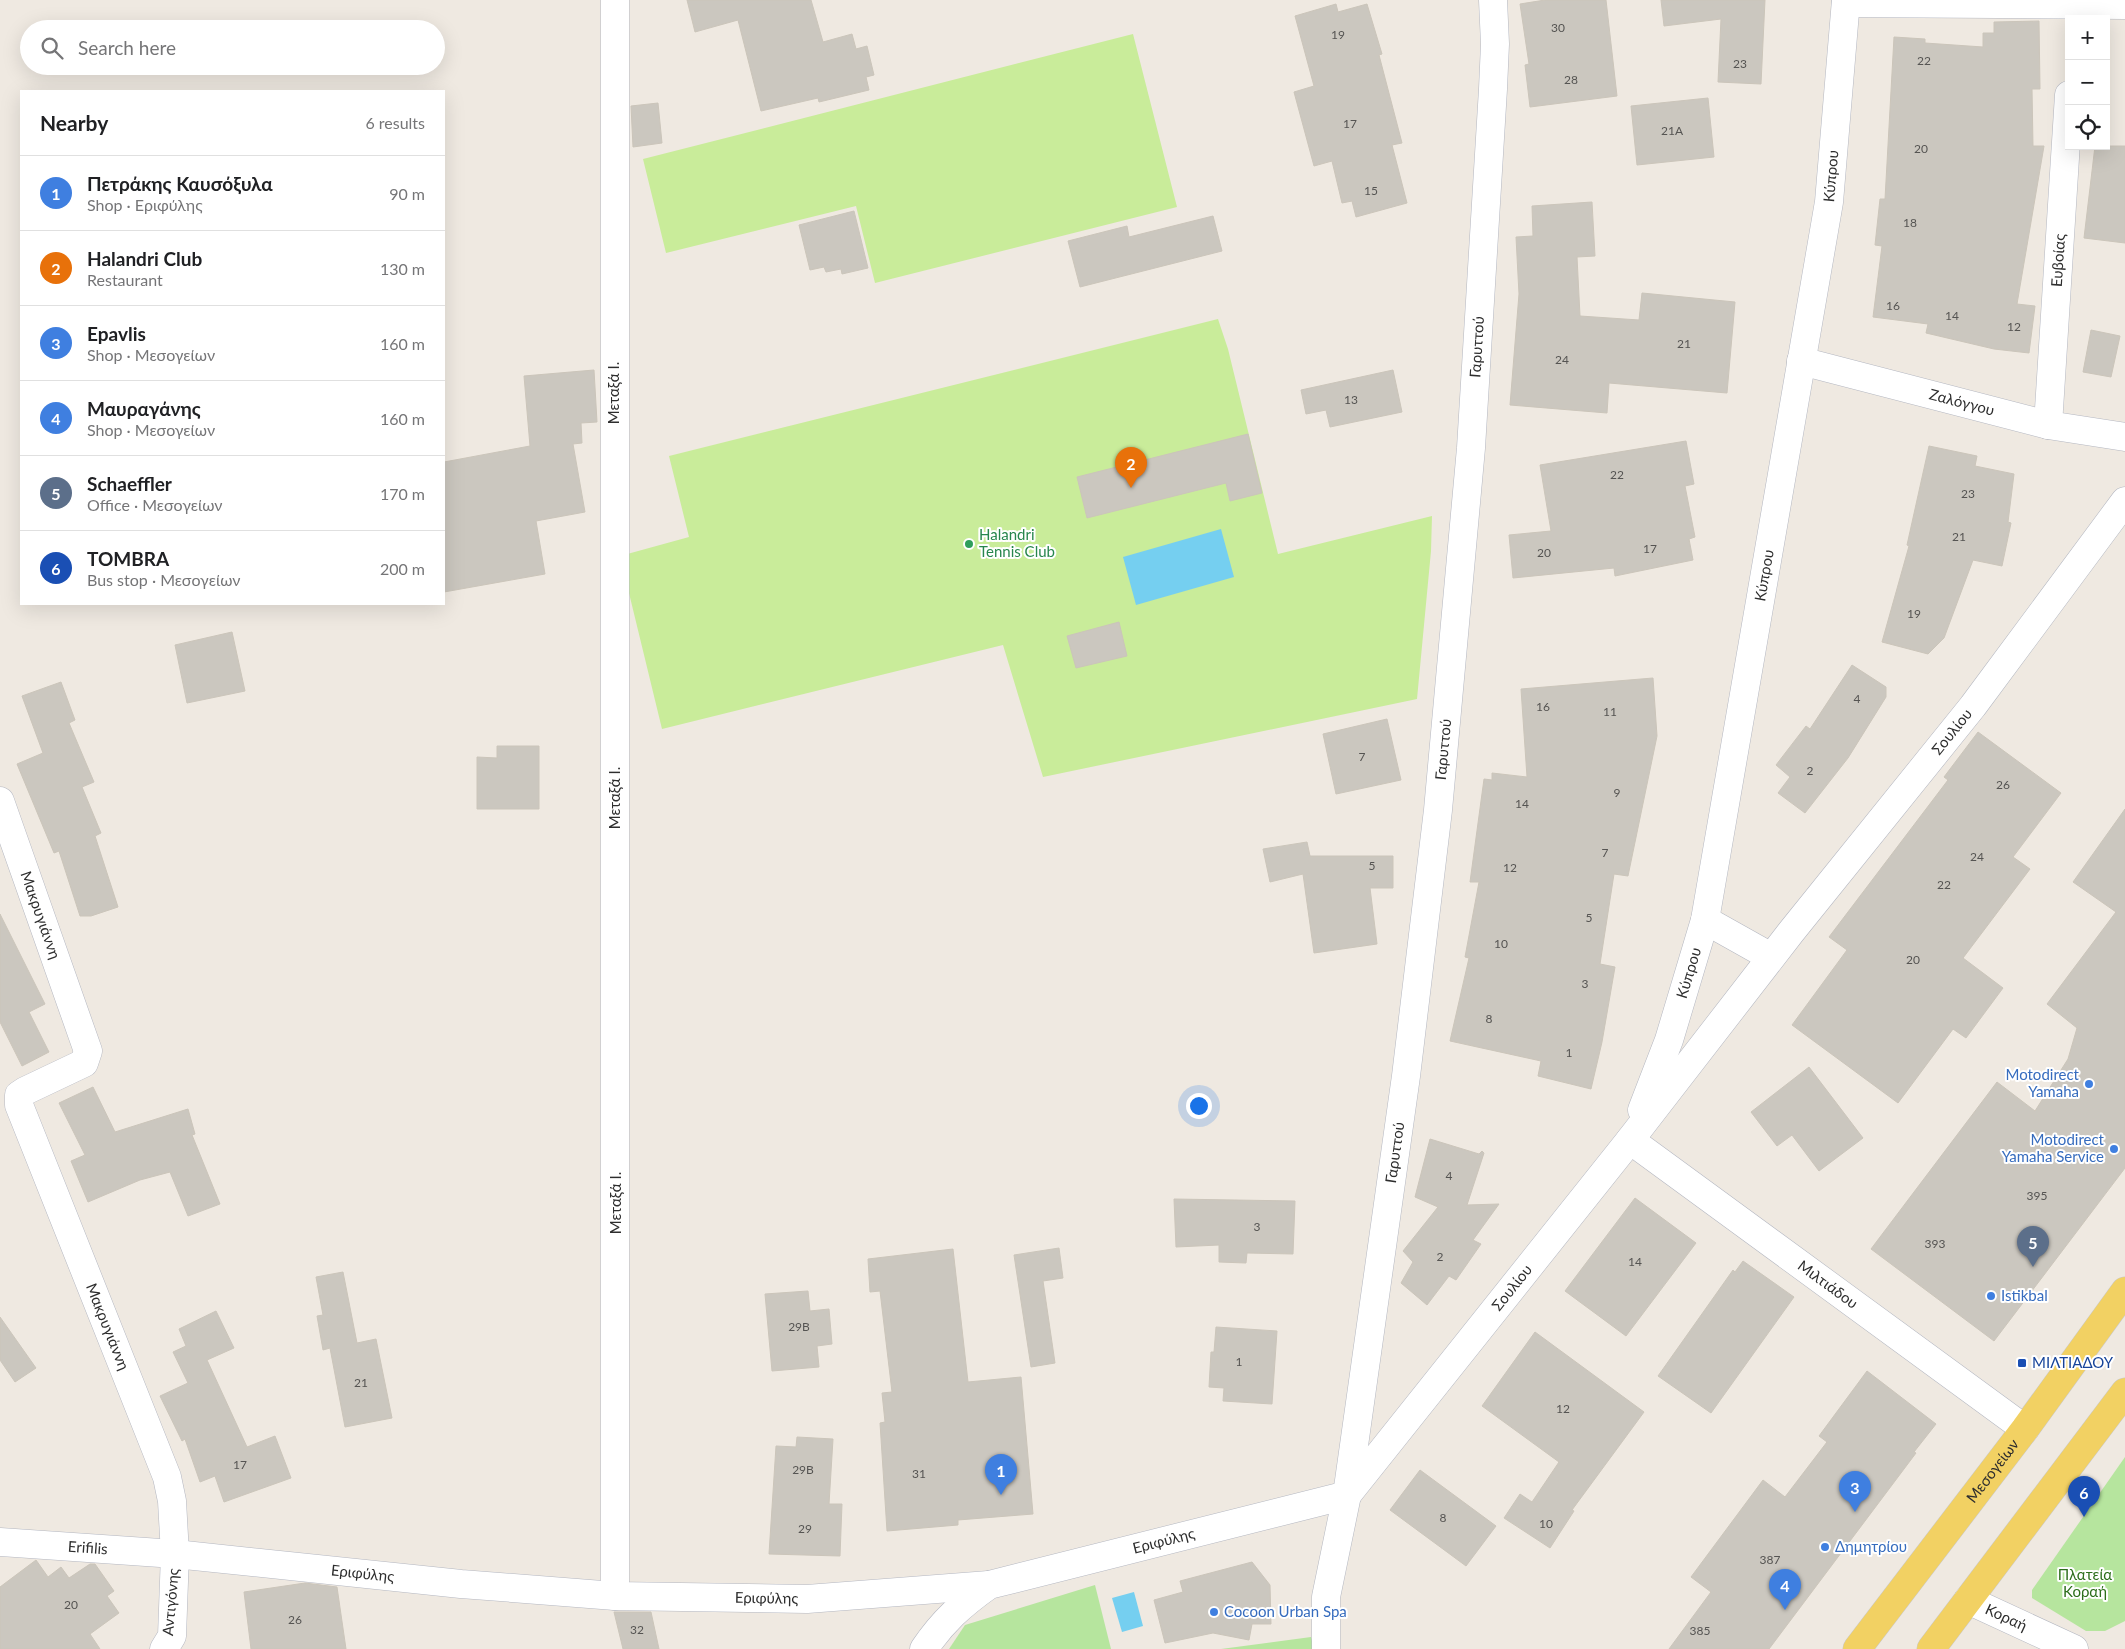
<!DOCTYPE html>
<meta charset="utf-8">
<style>
body{margin:0;font-family:Lato,sans-serif;background:#f6f6f6;color:#202124}
.controls{position:absolute;right:15px;top:15px;display:grid;overflow:hidden;border-radius:0px;box-shadow:0 5px 20px #0002}
.controls button{width:45px;height:45px;display:grid;place-items:center;padding:0;border:0;border-bottom:1px solid #e0e0e0;background:#fff;color:#202124;font:25px sans-serif}
.you{position:absolute;left:1198px;top:1105px;width:18px;height:18px;margin:-12px;border:4px solid #fff;border-radius:50%;background:#1a73e8;box-shadow:0 0 0 8px #1a73e833}
.badge{display:grid;place-items:center;width:32px;height:32px;border-radius:50%;background:#7c3aed;color:#fff;font-size:16px;font-weight:700}
.pin{position:absolute;translate:-50% -41px;filter:drop-shadow(0 1px 2px #0008)}
.pin::after{content:'';position:absolute;top:26px;width:18px;height:15px;background:inherit;clip-path:polygon(0 0,100% 0,50% 100%)}
.list{margin:0;padding:0;list-style:none}
h2{display:flex;justify-content:space-between;align-items:center;height:65px;margin:0;padding:0 20px;font-size:21px}
h2 small{font-size:16px;font-weight:400;color:#757577}
.list li{display:grid;grid-template-columns:32px 1fr auto;gap:15px;align-items:center;box-sizing:border-box;height:75px;padding:0 20px;border-top:1px solid #e0e0e0}
.list b{display:block;font-size:19px;white-space:nowrap}
.list p{margin:0;font-size:16px;white-space:nowrap;color:#757577}
.list em{font-size:16px;font-style:normal;color:#757577}
.icon{flex:none;width:28px;height:28px;fill:none;stroke:currentColor;stroke-width:2;stroke-linecap:round;stroke-linejoin:round}
.map{position:relative;flex:none;width:2125px;height:1649px;overflow:hidden}
.search{position:absolute;background:#fff;box-shadow:0 5px 20px #0002;left:20px;top:20px;width:425px;height:55px;display:flex;align-items:center;gap:12px;box-sizing:border-box;padding:0 18px;border-radius:28px;color:#757577;font-size:19px}
.panel{position:absolute;background:#fff;box-shadow:0 5px 20px #0002;left:20px;top:90px;width:425px;height:515px;border-radius:0px}
.map>svg:first-child{display:block}
.green{fill:#b6e59e}
.pitch{fill:#c9ec9a}
.water{fill:#75cff0}
.building{fill:#cbc7bf;stroke:#cbc5ba}
.lines{fill:none;stroke-linecap:round;stroke-linejoin:round}
.street-casing{stroke:#b4b7c1;stroke-width:29}
.secondary-casing{stroke:#b4b7c1;stroke-width:29}
.primary-casing{stroke:#c9c9c9;stroke-width:29}
.street{stroke:#fff;stroke-width:28}
.secondary{stroke:#fff;stroke-width:28}
.primary{stroke:#f2d163;stroke-width:28}
.leisure-dot{fill:#2e9e5b;stroke:#fff;stroke-width:2}
.shop-dot{fill:#3f7fe0;stroke:#fff;stroke-width:2}
.transit-dot{fill:#1a4fb4;stroke:#fff;stroke-width:2}
.labels{text-anchor:middle;stroke-width:4;stroke-linejoin:round;paint-order:stroke}
.number-label{font-size:12px;fill:#555452}
.street-label{font-size:15px;fill:#2e2e2e;stroke:#fff}
.leisure-label{font-size:15px;fill:#27864d;stroke:#fff;text-anchor:start}
.shop-label{font-size:15px;fill:#366cbe;stroke:#fff;text-anchor:start}
.transit-label{font-size:15px;fill:#164399;stroke:#fff;text-anchor:start}
.park-label{font-size:15px;fill:#2c6e1b;stroke:#fff}
</style>
<div class="map">
<svg width="2125" height="1649" viewBox="0 0 2125 1649">
<rect width="100%" height="100%" fill="#efe9e1"/>
<g class="green">
<path d="M2125,1457V1621L2105,1631H2086L2032,1598V1590Z"/>
<path d="M1095,1585L1111,1649H949L965,1625Z"/>
<path d="M1311,1637L1314,1649H1221Z"/>
</g>
<g class="pitch">
<path d="M1133,34L1177,207L875,283L856,206L666,253L643,159Z"/>
<path d="M1218,319L1228,349L1278,554L1432,516L1431,551L1417,699L1043,777L1003,645L662,729L620,556L689,537L669,456Z"/>
</g>
<g class="water">
<path d="M1221,529L1234,577L1136,605L1123,557Z"/>
<path d="M1134,1592L1143,1626L1122,1632L1112,1598Z"/>
</g>
<g class="building">
<path d="M687,0H811L823,42L852,34L856,49L867,46L874,75L866,77L869,90L819,102L818,98L761,111L738,20L695,32Z"/>
<path d="M1545,0H1606L1617,96L1530,107L1525,65L1529,64L1520,4Z"/>
<path d="M1661,0H1765L1761,84L1718,82L1721,19L1664,26Z"/>
<path d="M1336,4L1338,12L1367,4L1382,54L1379,55L1402,143L1392,145L1407,203L1356,217L1352,201L1342,203L1332,161L1314,166L1294,92L1314,86L1295,16Z"/>
<path d="M2039,21L2040,89H2032L2033,146H2044L2017,304L2035,306L2029,353L1994,349L1926,333L1928,324L1873,317L1882,246L1875,245L1880,199H1885L1894,37L1925,39V43L1983,47V33H1994V22Z"/>
<path d="M1708,98L1714,157L1637,165L1631,106Z"/>
<path d="M658,103L662,143L633,147L631,106Z"/>
<path d="M2095,146H2125V243L2084,238Z"/>
<path d="M1592,202L1595,256L1577,257L1580,316L1639,320L1642,293L1735,302L1727,393L1609,383L1607,413L1510,405L1519,294L1516,237L1533,236L1532,206Z"/>
<path d="M854,211L868,268L842,274L841,269L826,272L824,267L810,270L799,225Z"/>
<path d="M1213,216L1222,251L1080,287L1068,241L1127,226L1129,237Z"/>
<path d="M2091,330L2120,336L2111,377L2083,372Z"/>
<path d="M594,370L597,422L581,423L582,443L573,444L585,512L536,521L545,574L444,592V462L530,446L524,376Z"/>
<path d="M1393,370L1402,412L1330,427L1326,410L1306,414L1301,390Z"/>
<path d="M1248,434L1262,493L1230,501L1226,483L1087,518L1077,477Z"/>
<path d="M1686,441L1694,484L1685,486L1695,537L1689,539L1693,560L1615,576L1614,568L1513,578L1509,535L1551,531L1540,465Z"/>
<path d="M1929,446L1977,456L1975,466L2014,474L2008,522L2011,523L2002,566L1973,560L1944,638L1928,654L1882,642L1909,546L1907,545Z"/>
<path d="M1119,622L1127,656L1076,668L1067,636Z"/>
<path d="M232,632L245,691L187,703L175,645Z"/>
<path d="M1852,665L1886,687V697L1848,758L1805,813L1778,793L1790,777L1776,765L1806,726L1810,729Z"/>
<path d="M1653,678L1657,736L1628,876L1614,874L1600,964L1615,967L1602,1042L1591,1089L1538,1076L1541,1061L1450,1041L1469,958L1465,957L1479,882H1470L1484,779L1492,780V773L1527,777L1521,689Z"/>
<path d="M61,682L75,720L69,723L94,782L82,787L101,833L95,836L118,907L91,916H80L59,851L54,853L17,764L43,753L22,696Z"/>
<path d="M1387,719L1401,780L1336,794L1323,734Z"/>
<path d="M1978,732L2061,793L2013,857L2030,869L1963,958L2003,988L1966,1038L1953,1029L1898,1103L1792,1025L1847,950L1829,937L1948,780L1944,777Z"/>
<path d="M497,746H539V809H477V757L497,758Z"/>
<path d="M2125,809V1168L1994,1341L1871,1249L1997,1082L2035,1111L2068,1059L2077,1028L2047,1004L2116,912L2073,882Z"/>
<path d="M1307,842L1310,856H1393V888H1370L1377,944L1314,953L1303,874L1270,882L1263,849Z"/>
<path d="M0,914L45,1004L29,1012L49,1052L22,1066L0,1022Z"/>
<path d="M1809,1067L1863,1138L1819,1171L1792,1135L1777,1146L1751,1112Z"/>
<path d="M93,1087L115,1132L188,1109L195,1134L192,1135L220,1204L188,1216L170,1172L140,1180L88,1202L71,1161L85,1155L59,1103Z"/>
<path d="M1430,1139L1479,1154L1482,1151L1484,1153L1467,1205L1499,1204L1473,1240L1481,1244L1456,1280L1449,1276L1427,1305L1401,1283L1413,1262L1403,1251L1438,1207L1415,1197Z"/>
<path d="M1635,1198L1696,1243L1626,1336L1565,1291Z"/>
<path d="M1174,1199L1295,1201L1293,1254L1247,1253L1246,1263L1219,1262V1245L1176,1247Z"/>
<path d="M1059,1248L1063,1278L1043,1281L1055,1363L1031,1367L1014,1255Z"/>
<path d="M953,1249L968,1382L1021,1377L1033,1514L958,1520V1525L887,1531L880,1423L885,1422L882,1393L892,1392L880,1291L870,1292L868,1259Z"/>
<path d="M1743,1261L1794,1297L1711,1413L1658,1376L1733,1270L1735,1272Z"/>
<path d="M343,1272L357,1343L376,1339L392,1418L345,1427L330,1348L323,1350L317,1316L323,1315L316,1277Z"/>
<path d="M808,1291L810,1311L829,1309L832,1344L817,1346L819,1367L772,1371L765,1294Z"/>
<path d="M216,1311L234,1348L207,1360L247,1447L275,1436L291,1478L224,1502L215,1476L200,1482L185,1439L182,1441L160,1396L188,1383L173,1352L186,1346L179,1329Z"/>
<path d="M0,1317L36,1368L15,1382L0,1360Z"/>
<path d="M1216,1327L1277,1331L1272,1404L1223,1401L1224,1388L1209,1387L1211,1352H1214Z"/>
<path d="M1535,1332L1644,1412L1572,1510L1574,1511L1550,1548L1504,1518L1520,1494L1532,1502L1559,1462L1482,1406Z"/>
<path d="M1867,1371L1936,1424L1914,1452L1916,1453L1769,1649H1669L1711,1592L1691,1577L1763,1480L1785,1497L1827,1442L1819,1436Z"/>
<path d="M797,1437L833,1439L829,1504H842L840,1556L769,1554L776,1446L796,1447Z"/>
<path d="M1420,1470L1496,1526L1466,1566L1390,1510Z"/>
<path d="M36,1560L48,1577L61,1567L69,1578L90,1564H95L114,1591L107,1596L119,1613L90,1634L100,1649H0V1587Z"/>
<path d="M1252,1562L1270,1585L1271,1624H1252L1249,1640L1213,1633L1165,1643L1154,1600L1183,1592L1180,1581Z"/>
<path d="M305,1583L337,1587L346,1649H251L244,1592Z"/>
<path d="M614,1612H651L659,1649H623Z"/>
</g>
<g class="lines">
<g class="street-casing">
<g id="street">
<path d="M615,0V1596"/>
<path d="M1846,3L2125,5"/>
<path id="s1" d="M2048,425L2069,95"/>
<path id="s2" d="M0,801L88,1051L84,1063L25,1091L19,1095V1105L167,1477L172,1501L175,1554L172,1636L164,1649"/>
<path d="M1705,920L1771,957"/>
<path id="s3" d="M1642,1110L1669,1040L1705,920L1829,202L1846,0"/>
<path id="s4" d="M1630,1140L2025,1429"/>
<path id="s5" d="M1347,1495L1630,1140L1791,932L1973,706L2125,501"/>
<path id="s6" d="M0,1542L175,1554L461,1584L615,1596L807,1599L989,1585"/>
<path id="s7" d="M1968,1600L2074,1649"/>
</g>
</g>
<g class="secondary-casing">
<g id="secondary">
<path id="s8" d="M1801,361L2048,425L2125,437"/>
<path id="s9" d="M924,1649C943,1621 961,1605 989,1585L1347,1495"/>
<path id="s10" d="M1326,1649V1597L1347,1495L1406,1076L1438,810L1471,448L1493,89L1495,44L1493,0"/>
</g>
</g>
<g class="primary-casing">
<g id="primary">
<path id="s11" d="M1857,1649L2025,1429L2125,1291"/>
<path d="M1931,1649L2125,1392"/>
</g>
</g>
<use href="#street" class="street"/>
<use href="#secondary" class="secondary"/>
<use href="#primary" class="primary"/>
</g>
<circle class="leisure-dot" cx="969" cy="544" r="5"/>
<g class="shop-dot">
<circle cx="2089" cy="1084" r="5"/>
<circle cx="2114" cy="1149" r="5"/>
<circle cx="1991" cy="1296" r="5"/>
<circle cx="1825" cy="1547" r="5"/>
<circle cx="1214" cy="1612" r="5"/>
</g>
<rect class="transit-dot" x="2017" y="1358" width="10" height="10" rx="2.5"/>
<g class="labels">
<g class="number-label">
<text x="1558" y="32">30</text>
<text x="1338" y="39">19</text>
<text x="1924" y="65">22</text>
<text x="1740" y="68">23</text>
<text x="1571" y="84">28</text>
<text x="1350" y="128">17</text>
<text x="1672" y="135">21Α</text>
<text x="1921" y="153">20</text>
<text x="1371" y="195">15</text>
<text x="1910" y="227">18</text>
<text x="1893" y="310">16</text>
<text x="1952" y="320">14</text>
<text x="2014" y="331">12</text>
<text x="1684" y="348">21</text>
<text x="1562" y="364">24</text>
<text x="1351" y="404">13</text>
<text x="1617" y="479">22</text>
<text x="1968" y="498">23</text>
<text x="1959" y="541">21</text>
<text x="1650" y="553">17</text>
<text x="1544" y="557">20</text>
<text x="1914" y="618">19</text>
<text x="1857" y="703">4</text>
<text x="1543" y="711">16</text>
<text x="1610" y="716">11</text>
<text x="1362" y="761">7</text>
<text x="1810" y="775">2</text>
<text x="2003" y="789">26</text>
<text x="1617" y="797">9</text>
<text x="1522" y="808">14</text>
<text x="1605" y="857">7</text>
<text x="1977" y="861">24</text>
<text x="1372" y="870">5</text>
<text x="1510" y="872">12</text>
<text x="1944" y="889">22</text>
<text x="1589" y="922">5</text>
<text x="1501" y="948">10</text>
<text x="1913" y="964">20</text>
<text x="1585" y="988">3</text>
<text x="1489" y="1023">8</text>
<text x="1569" y="1057">1</text>
<text x="1449" y="1180">4</text>
<text x="2037" y="1200">395</text>
<text x="1257" y="1231">3</text>
<text x="1935" y="1248">393</text>
<text x="1440" y="1261">2</text>
<text x="1635" y="1266">14</text>
<text x="799" y="1331">29Β</text>
<text x="1239" y="1366">1</text>
<text x="361" y="1387">21</text>
<text x="1563" y="1413">12</text>
<text x="240" y="1469">17</text>
<text x="803" y="1474">29Β</text>
<text x="919" y="1478">31</text>
<text x="1443" y="1522">8</text>
<text x="1546" y="1528">10</text>
<text x="805" y="1533">29</text>
<text x="1770" y="1564">387</text>
<text x="71" y="1609">20</text>
<text x="295" y="1624">26</text>
<text x="637" y="1634">32</text>
<text x="1700" y="1635">385</text>
</g>
<g class="street-label">
<text dy="5" stroke="none"><textPath href="#s3" startOffset="955">Κύπρου</textPath></text>
<text dy="5" stroke="none"><textPath href="#s1" startOffset="165">Ευβοίας</textPath></text>
<text dy="5" stroke="none"><textPath href="#s10" startOffset="1312">Γαρυττού</textPath></text>
<text transform="translate(614 393) rotate(-90)" y="5">Μεταξά Ι.</text>
<text dy="5" stroke="none"><textPath href="#s8" startOffset="166">Ζαλόγγου</textPath></text>
<text dy="5" stroke="none"><textPath href="#s3" startOffset="550">Κύπρου</textPath></text>
<text dy="5" stroke="none"><textPath href="#s5" startOffset="974">Σουλίου</textPath></text>
<text dy="5" stroke="none"><textPath href="#s10" startOffset="908">Γαρυττού</textPath></text>
<text transform="translate(615 798) rotate(-90)" y="5">Μεταξά Ι.</text>
<text dy="5" stroke="none"><textPath href="#s2" startOffset="121">Μακρυγιάννη</textPath></text>
<text dy="5" stroke="none"><textPath href="#s3" startOffset="145">Κύπρου</textPath></text>
<text dy="5" stroke="none"><textPath href="#s10" startOffset="502">Γαρυττού</textPath></text>
<text transform="translate(616 1203) rotate(-90)" y="5">Μεταξά Ι.</text>
<text dy="5" stroke="none"><textPath href="#s4" startOffset="245">Μιλτιάδου</textPath></text>
<text dy="5" stroke="none"><textPath href="#s5" startOffset="265">Σουλίου</textPath></text>
<text dy="5" stroke="none"><textPath href="#s2" startOffset="599">Μακρυγιάννη</textPath></text>
<text dy="5" stroke="none"><textPath href="#s11" startOffset="224">Μεσογείων</textPath></text>
<text dy="5" stroke="none"><textPath href="#s9" startOffset="272">Εριφύλης</textPath></text>
<text dy="5" stroke="none"><textPath href="#s6" startOffset="88">Erifilis</textPath></text>
<text dy="5" stroke="none"><textPath href="#s6" startOffset="364">Εριφύλης</textPath></text>
<text dy="5" stroke="none"><textPath href="#s6" startOffset="769">Εριφύλης</textPath></text>
<text transform="translate(171 1602) rotate(-85)" y="5">Αντιγόνης</text>
<text dy="5" stroke="none"><textPath href="#s7" startOffset="42">Κοραή</textPath></text>
</g>
<g class="leisure-label">
<text x="979" y="540">Halandri<tspan x="979" dy="17">Tennis Club</tspan></text>
</g>
<g class="shop-label">
<text x="2079" y="1080" text-anchor="end">Motodirect<tspan x="2079" dy="17">Yamaha</tspan></text>
<text x="2104" y="1145" text-anchor="end">Motodirect<tspan x="2104" dy="17">Yamaha Service</tspan></text>
<text x="2001" y="1301">Istikbal</text>
<text x="1835" y="1552">Δημητρίου</text>
<text x="1224" y="1617">Cocoon Urban Spa</text>
</g>
<g class="transit-label">
<text x="2032" y="1368">ΜΙΛΤΙΑΔΟΥ</text>
</g>
<g class="park-label">
<text x="2085" y="1580">Πλατεία<tspan x="2085" dy="17">Κοραή</tspan></text>
</g>
</g>
</svg>
<div class="controls">
<button>+</button>
<button>−</button>
<button><svg class="icon" aria-label="locate" viewBox="0 0 24 24"><circle cx="12" cy="12" r="6"/><path d="M12 2v4M12 18v4M2 12h4M18 12h4"/></svg></button>
</div>
<div class="you"></div>
<div class="pin badge" style="left:1001px;top:1495px;background:#3f7fe0">1</div>
<div class="pin badge" style="left:1131px;top:488px;background:#e8710a">2</div>
<div class="pin badge" style="left:1855px;top:1512px;background:#3f7fe0">3</div>
<div class="pin badge" style="left:1785px;top:1610px;background:#3f7fe0">4</div>
<div class="pin badge" style="left:2033px;top:1267px;background:#5c6f8a">5</div>
<div class="pin badge" style="left:2084px;top:1517px;background:#1a4fb4">6</div>
<div class="search"><svg class="icon" aria-label="search" viewBox="0 0 24 24"><circle cx="10" cy="10" r="6"/><path d="M15 15l6 6"/></svg>Search here</div>
<section class="panel">
<h2>Nearby<small>6 results</small></h2>
<ul class="list">
<li><span class="badge" style="background:#3f7fe0">1</span><div><b>Πετράκης Καυσόξυλα</b><p>Shop · Εριφύλης</p></div><em>90 m</em></li>
<li><span class="badge" style="background:#e8710a">2</span><div><b>Halandri Club</b><p>Restaurant</p></div><em>130 m</em></li>
<li><span class="badge" style="background:#3f7fe0">3</span><div><b>Epavlis</b><p>Shop · Μεσογείων</p></div><em>160 m</em></li>
<li><span class="badge" style="background:#3f7fe0">4</span><div><b>Μαυραγάνης</b><p>Shop · Μεσογείων</p></div><em>160 m</em></li>
<li><span class="badge" style="background:#5c6f8a">5</span><div><b>Schaeffler</b><p>Office · Μεσογείων</p></div><em>170 m</em></li>
<li><span class="badge" style="background:#1a4fb4">6</span><div><b>TOMBRA</b><p>Bus stop · Μεσογείων</p></div><em>200 m</em></li>
</ul>
</section>
</div>
